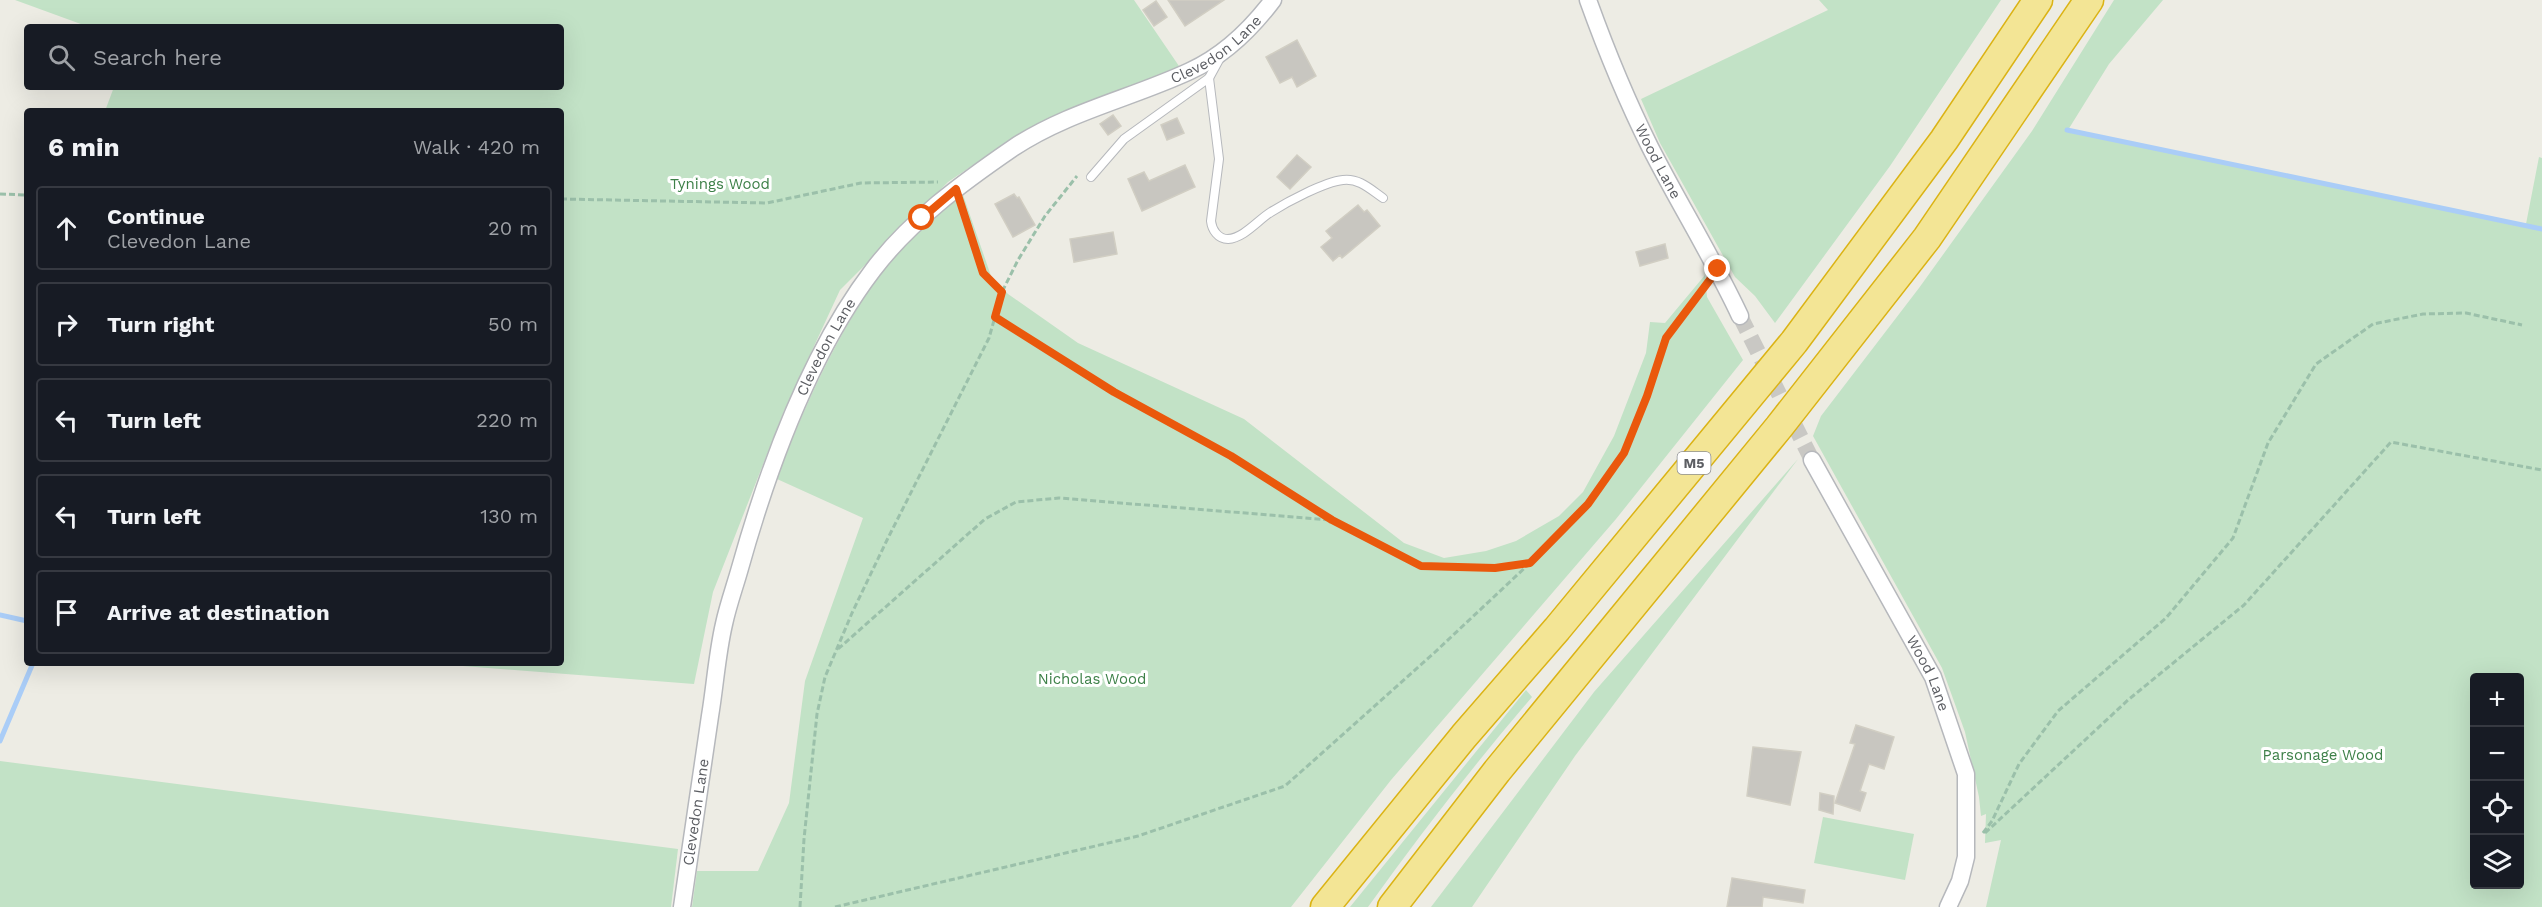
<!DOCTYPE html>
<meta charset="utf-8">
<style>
body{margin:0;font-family:"Work Sans",sans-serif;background:#242831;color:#f1f3f6}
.controls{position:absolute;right:18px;bottom:18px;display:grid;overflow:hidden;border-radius:6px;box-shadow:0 6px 24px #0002}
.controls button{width:54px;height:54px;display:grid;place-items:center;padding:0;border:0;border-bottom:2px solid #363941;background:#171b24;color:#f1f3f6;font:30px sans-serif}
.stop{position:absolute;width:18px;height:18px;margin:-14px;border:4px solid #ea580c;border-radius:50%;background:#fff}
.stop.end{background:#ea580c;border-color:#fff;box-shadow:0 2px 6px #0008}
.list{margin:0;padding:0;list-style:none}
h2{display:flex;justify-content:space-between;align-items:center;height:78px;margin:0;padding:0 24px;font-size:26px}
h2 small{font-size:20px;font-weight:400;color:#9ea1a6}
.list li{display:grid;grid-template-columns:39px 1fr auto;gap:18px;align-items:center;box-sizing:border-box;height:84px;margin:0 12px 12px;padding:0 12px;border:2px solid #363941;border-radius:6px}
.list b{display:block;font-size:22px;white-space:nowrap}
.list p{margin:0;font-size:20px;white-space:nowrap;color:#9ea1a6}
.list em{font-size:20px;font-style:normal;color:#9ea1a6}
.icon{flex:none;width:33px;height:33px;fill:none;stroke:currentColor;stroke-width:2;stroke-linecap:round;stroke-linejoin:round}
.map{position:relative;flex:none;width:2542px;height:907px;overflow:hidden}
.search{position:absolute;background:#171b24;box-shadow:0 6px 24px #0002;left:24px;top:24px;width:540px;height:66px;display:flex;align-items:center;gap:15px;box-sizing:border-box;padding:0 21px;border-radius:6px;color:#9ea1a6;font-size:22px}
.panel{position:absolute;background:#171b24;box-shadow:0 6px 24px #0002;left:24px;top:108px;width:540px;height:558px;border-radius:6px}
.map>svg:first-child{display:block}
.green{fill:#c2e2c6;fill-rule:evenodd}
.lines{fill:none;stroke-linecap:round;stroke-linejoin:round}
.stream{stroke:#aacdf7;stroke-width:5}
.building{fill:#c8c6c0;stroke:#d1cec3;stroke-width:1.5}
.street-tunnel{stroke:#c9c8c4;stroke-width:16;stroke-dasharray:16 8;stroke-linecap:butt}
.lane-casing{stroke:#b6b8bc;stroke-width:10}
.street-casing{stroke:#b6b8bc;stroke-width:19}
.highway-casing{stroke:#dbb315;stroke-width:31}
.path{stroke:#9bc0aa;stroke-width:3;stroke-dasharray:6 3;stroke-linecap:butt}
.lane{stroke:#fff;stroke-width:8}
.street{stroke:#fff;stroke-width:16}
.highway{stroke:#f3e595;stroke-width:28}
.route{stroke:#ea580c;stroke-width:8}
.labels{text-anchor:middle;stroke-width:6;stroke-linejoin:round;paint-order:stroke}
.shield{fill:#fff;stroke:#8d8e92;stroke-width:1.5}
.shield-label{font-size:14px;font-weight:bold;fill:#5c5e63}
.street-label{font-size:15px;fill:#5c5e63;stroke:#fff}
.park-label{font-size:15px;fill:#3d8048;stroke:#fff}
</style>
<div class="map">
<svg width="2542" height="907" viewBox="0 0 2542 907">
<rect width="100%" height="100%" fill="#edece4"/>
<g class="green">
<path d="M15,0H1134L1181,69L1106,95L1039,124L991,153L948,182L840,290L784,411L713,592L694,684L425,663H561V111H105L114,87H561V27H89Z"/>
<path d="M1819,0H2001L1890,166L1775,323L1755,296L1735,277L1660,143L1641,99L1828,10Z"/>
<path d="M2114,0H2163L2109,64L2068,130L2526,224L2539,157L2542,158V907H1986L2001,840L1985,843L1986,814L1981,816L1979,797L1965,732L1942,668L1813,436L1821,416L1919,288L2032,131ZM2474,678H2520V884H2474Z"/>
<path d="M962,192L991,276L1008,294L1078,343L1244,419L1404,543L1444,558L1486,551L1516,541L1559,516L1583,492L1614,436L1646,353L1650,322L1665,323L1705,275L1707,297L1743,360L1616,519L1391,780L1291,907H692L697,871H758L789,803L805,681L863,518L777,479C804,405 848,308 901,249C920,229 942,211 962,192Z"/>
<path d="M1798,459L1575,756L1472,907H1431L1594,692Z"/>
<path d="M1526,690L1532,697C1474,765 1420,834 1368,907H1350Z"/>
<path d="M0,761L678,849L671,907H0Z"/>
<path d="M1823,817L1914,834L1905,880L1814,863Z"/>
</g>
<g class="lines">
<g class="stream">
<path d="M2067,130L2542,229"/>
<path d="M0,615L27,621"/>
<path d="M0,741L33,663"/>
</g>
</g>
<g class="building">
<path d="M1168,0H1224L1185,26Z"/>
<path d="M1156,1L1167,17L1154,26L1143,10Z"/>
<path d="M1297,40L1316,76L1297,87L1292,77L1280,83L1266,57Z"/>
<path d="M1113,115L1121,126L1108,135L1100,124Z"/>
<path d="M1177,118L1184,133L1167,140L1161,125Z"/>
<path d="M1297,155L1311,167L1290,189L1277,177Z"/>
<path d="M1185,165L1195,187L1142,211L1128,179L1144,172L1149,181Z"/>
<path d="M1014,194L1017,198L1019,197L1035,225L1013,237L995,204Z"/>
<path d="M1358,205L1364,212L1367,210L1380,226L1342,258L1340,255L1333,261L1321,247L1332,238L1326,231Z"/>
<path d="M1113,232L1117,254L1074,262L1070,239Z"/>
<path d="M1665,244L1668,258L1640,266L1636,252Z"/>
<path d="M1856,725L1894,737L1884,769L1869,764L1860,791L1866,793L1860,811L1835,803L1855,744L1850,743Z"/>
<path d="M1753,747L1801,752L1790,805L1747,796Z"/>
<path d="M1820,793L1834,796L1833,814L1819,810Z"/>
<path d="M1732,878L1805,890L1803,903L1763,897L1762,907H1727Z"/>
</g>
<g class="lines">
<path class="street-tunnel" d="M1740,316L1812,460"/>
<g class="lane-casing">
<g id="lane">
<path d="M1209,78L1219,159L1211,221C1212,230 1218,239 1228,239C1244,238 1258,220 1271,212C1287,202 1324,182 1343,180C1359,178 1370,189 1383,198"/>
<path d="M1091,177L1124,139L1209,78L1221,56"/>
</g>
</g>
<g class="street-casing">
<g id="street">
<path id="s1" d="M1588,0C1606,50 1626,99 1650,147C1679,204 1713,258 1740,316"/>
<path id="s2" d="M1812,460L1933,677L1966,774V857L1960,881L1948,907"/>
<path id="s3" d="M682,907C691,843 701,780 710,716C715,686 717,654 724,624C728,605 735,586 740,568C768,468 809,354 873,270C910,221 962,183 1013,148C1067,112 1132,98 1190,71C1223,56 1251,29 1273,0"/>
</g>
</g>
<g class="highway-casing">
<g id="highway">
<path d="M1325,907L1464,736L1557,629L1794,342L1944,140L2038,0"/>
<path d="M1392,907L1497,771L1779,427L1927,238L2089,0"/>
</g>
</g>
<g class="path">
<path d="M0,194L27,195"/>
<path d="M561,199L767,203L861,183L938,182"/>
<path d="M960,207L983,273L1002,292"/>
<path d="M995,317L1114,392L1231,456L1332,520L1421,566L1495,568L1529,563"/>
<path d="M838,649L985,519L1016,502L1059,498L1331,520"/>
<path d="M1983,833L1992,821L2019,764L2058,711L2166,618L2233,538L2268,443L2316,364L2373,324L2423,314L2466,313L2522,325"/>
<path d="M1985,833L2128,700L2244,605L2391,442L2542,470"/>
<path d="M800,907L804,839L817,714L825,677L852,613L887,540L989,338L1002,292L1018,260L1045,216L1077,176"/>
<path d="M835,907L1138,836L1285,786L1434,653L1530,563L1588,504L1624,453L1647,396L1667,338L1706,284"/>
</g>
<use href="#lane" class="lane"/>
<use href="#street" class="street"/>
<use href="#highway" class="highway"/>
</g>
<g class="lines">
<path class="route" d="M922,218L956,189L983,273L1002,292L995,317L1114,392L1231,456L1332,520L1421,566L1495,568L1530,563L1588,504L1624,453L1647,396L1666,338L1718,269"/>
</g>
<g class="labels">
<rect class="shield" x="1677.5" y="452" width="33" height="22" rx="4.5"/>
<g class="shield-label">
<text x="1694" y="468">M5</text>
</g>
<g class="street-label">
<text dy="5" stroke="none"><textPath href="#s3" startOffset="1086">Clevedon Lane</textPath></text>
<text dy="5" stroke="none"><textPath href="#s1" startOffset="176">Wood Lane</textPath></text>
<text dy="5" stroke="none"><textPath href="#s3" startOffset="582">Clevedon Lane</textPath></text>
<text dy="5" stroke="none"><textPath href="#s2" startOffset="243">Wood Lane</textPath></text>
<text dy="5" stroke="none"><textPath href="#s3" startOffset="96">Clevedon Lane</textPath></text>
</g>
<g class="park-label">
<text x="720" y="189">Tynings Wood</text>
<text x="1092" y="684">Nicholas Wood</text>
<text x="2323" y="760">Parsonage Wood</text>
</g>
</g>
</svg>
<div class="controls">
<button>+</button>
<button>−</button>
<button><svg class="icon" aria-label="locate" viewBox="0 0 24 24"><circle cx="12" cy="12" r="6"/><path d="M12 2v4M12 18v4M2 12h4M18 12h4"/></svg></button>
<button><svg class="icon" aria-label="layers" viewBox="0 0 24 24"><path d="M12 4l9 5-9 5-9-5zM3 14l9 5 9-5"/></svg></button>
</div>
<div class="stop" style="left:922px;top:218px"></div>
<div class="stop end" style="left:1718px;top:269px"></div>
<div class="search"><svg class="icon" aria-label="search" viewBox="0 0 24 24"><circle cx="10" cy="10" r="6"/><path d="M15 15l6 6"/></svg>Search here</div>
<section class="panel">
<h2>6 min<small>Walk · 420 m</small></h2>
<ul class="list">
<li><svg class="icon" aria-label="ahead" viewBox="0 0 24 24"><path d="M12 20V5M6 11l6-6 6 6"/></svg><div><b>Continue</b><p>Clevedon Lane</p></div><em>20 m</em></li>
<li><svg class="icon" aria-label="right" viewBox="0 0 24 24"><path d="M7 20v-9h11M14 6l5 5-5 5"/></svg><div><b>Turn right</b></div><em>50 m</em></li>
<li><svg class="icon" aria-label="left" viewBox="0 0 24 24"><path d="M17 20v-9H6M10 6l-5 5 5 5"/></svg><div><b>Turn left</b></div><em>220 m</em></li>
<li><svg class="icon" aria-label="left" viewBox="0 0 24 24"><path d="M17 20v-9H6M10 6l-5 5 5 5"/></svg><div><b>Turn left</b></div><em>130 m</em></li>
<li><svg class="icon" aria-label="arrive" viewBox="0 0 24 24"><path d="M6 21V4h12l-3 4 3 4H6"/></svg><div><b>Arrive at destination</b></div></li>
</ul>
</section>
</div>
